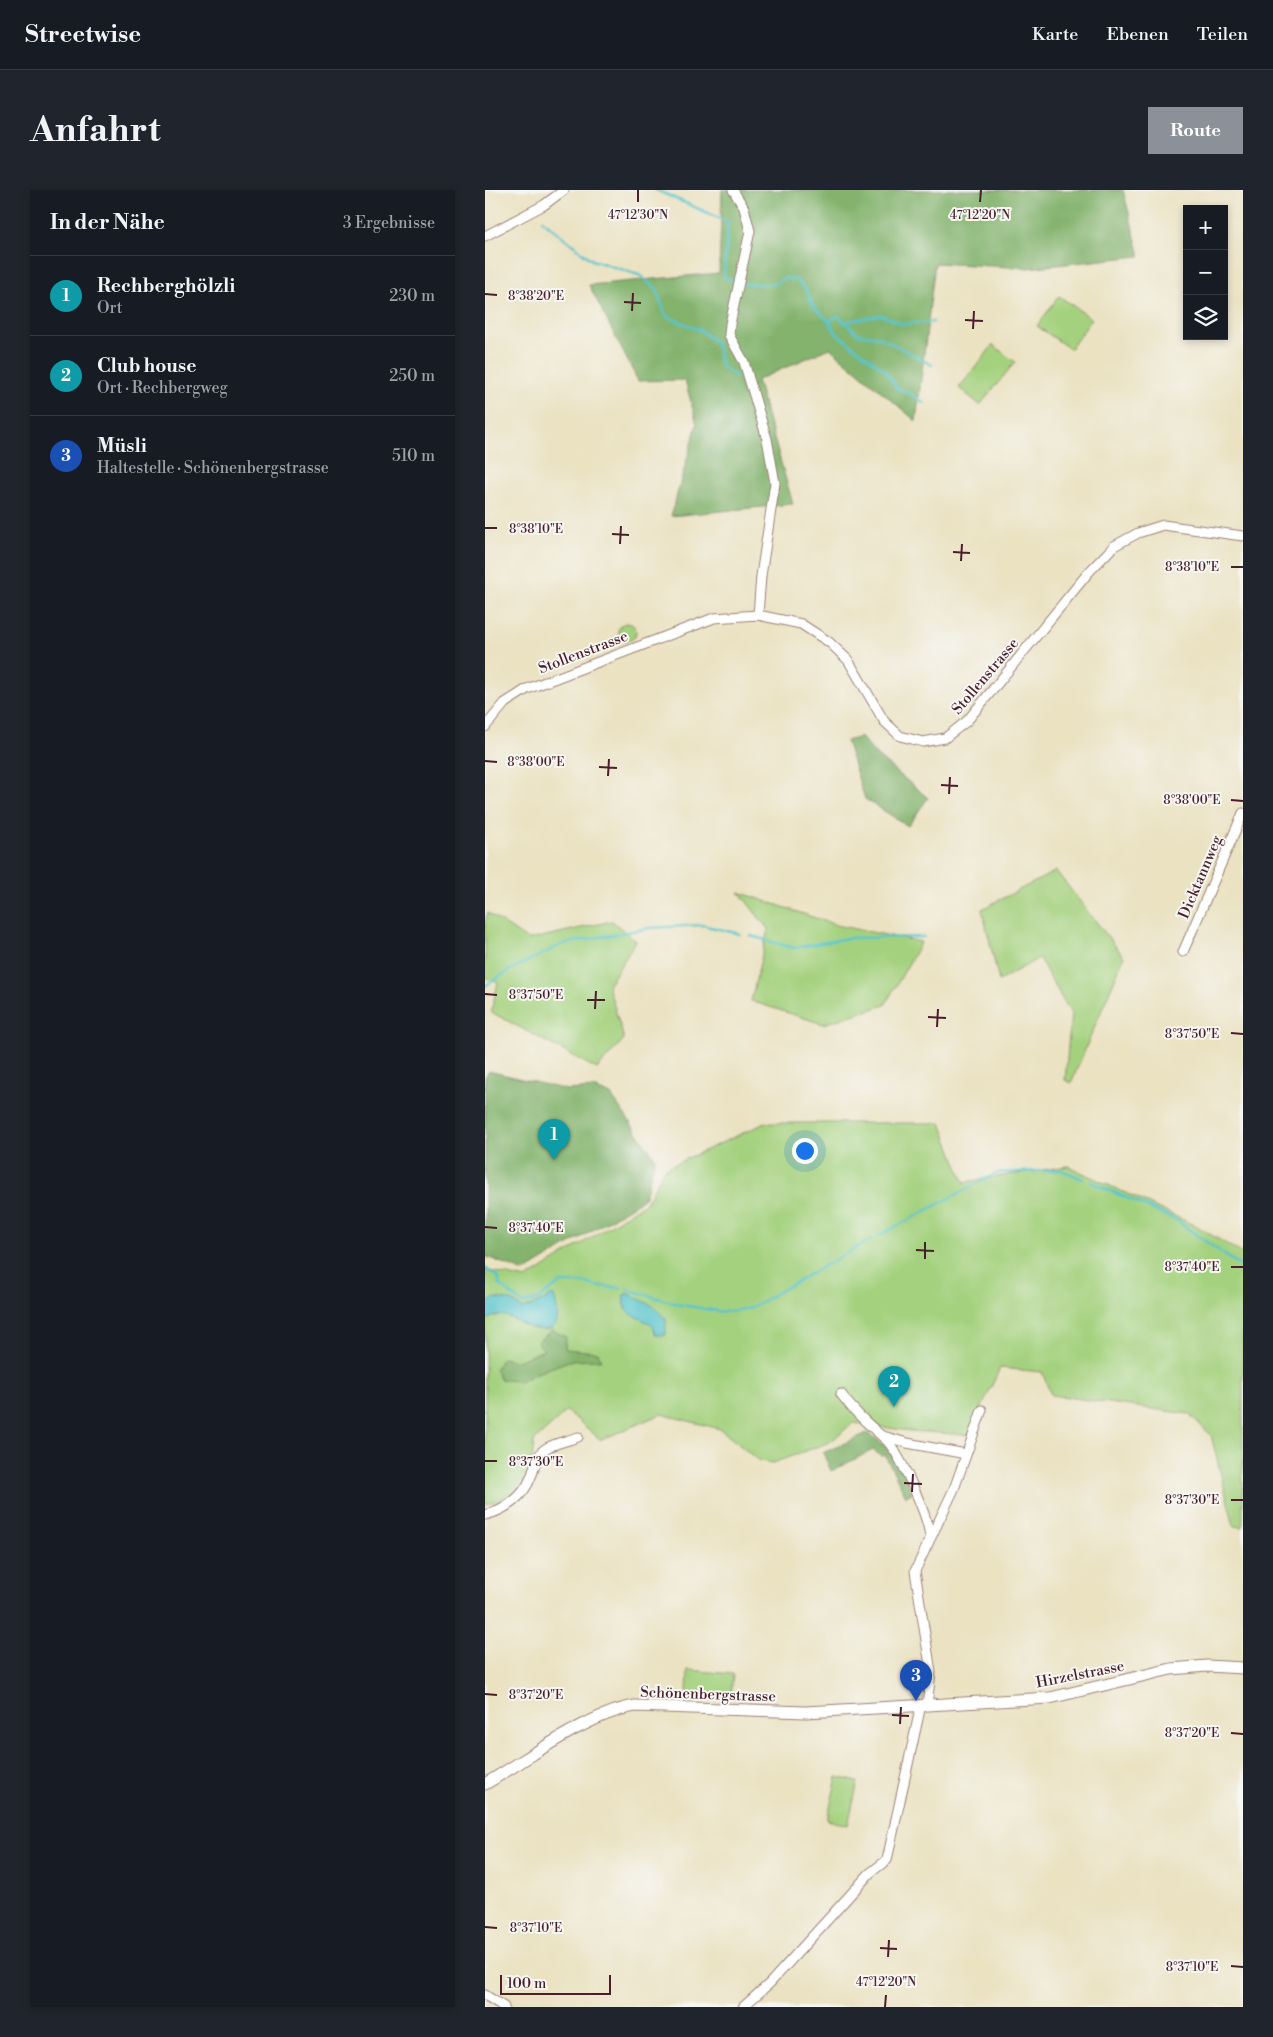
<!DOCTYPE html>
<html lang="de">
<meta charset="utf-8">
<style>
body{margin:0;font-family:"Libre Bodoni",serif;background:#20242c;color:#f1f3f6}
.controls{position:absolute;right:15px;top:15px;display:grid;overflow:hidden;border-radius:0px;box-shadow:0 2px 8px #0003}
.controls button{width:45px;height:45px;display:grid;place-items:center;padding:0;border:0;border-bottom:1px solid #363941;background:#171b24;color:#f1f3f6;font:25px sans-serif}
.scale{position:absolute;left:15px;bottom:12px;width:111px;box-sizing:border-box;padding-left:5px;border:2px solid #4a1f2b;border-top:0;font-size:14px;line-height:18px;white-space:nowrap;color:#4a1f2b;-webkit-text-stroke:4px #f6f6f2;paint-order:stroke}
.you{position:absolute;left:319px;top:960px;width:18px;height:18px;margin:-12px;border:4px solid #fff;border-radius:50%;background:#1a73e8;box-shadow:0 0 0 8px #1a73e833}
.badge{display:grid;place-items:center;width:32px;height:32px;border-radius:50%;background:#8c9099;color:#fff;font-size:16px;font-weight:700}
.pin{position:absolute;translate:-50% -41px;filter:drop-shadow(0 1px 2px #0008)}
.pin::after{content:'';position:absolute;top:26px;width:18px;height:15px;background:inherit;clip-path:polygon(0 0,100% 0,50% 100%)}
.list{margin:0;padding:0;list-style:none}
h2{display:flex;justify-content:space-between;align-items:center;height:65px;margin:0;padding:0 20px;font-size:21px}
h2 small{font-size:16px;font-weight:400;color:#9ea1a6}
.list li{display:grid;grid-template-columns:32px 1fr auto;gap:15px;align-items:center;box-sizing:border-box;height:80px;padding:0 20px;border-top:1px solid #363941}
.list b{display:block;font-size:19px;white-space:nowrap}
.list p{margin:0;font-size:16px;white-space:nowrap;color:#9ea1a6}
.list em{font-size:16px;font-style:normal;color:#9ea1a6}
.icon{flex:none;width:28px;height:28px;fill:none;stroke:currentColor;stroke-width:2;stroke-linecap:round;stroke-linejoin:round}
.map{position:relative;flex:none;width:758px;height:1817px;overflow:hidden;border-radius:0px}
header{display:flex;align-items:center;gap:30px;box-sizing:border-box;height:70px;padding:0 25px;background:#171b24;border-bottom:1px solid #363941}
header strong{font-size:24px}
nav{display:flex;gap:28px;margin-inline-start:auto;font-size:18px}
.intro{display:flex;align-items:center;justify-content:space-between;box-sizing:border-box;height:120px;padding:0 30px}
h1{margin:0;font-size:35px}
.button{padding:12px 22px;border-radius:0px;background:#8c9099;color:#fff;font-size:18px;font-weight:700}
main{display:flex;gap:30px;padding:0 30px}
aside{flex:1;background:#171b24;border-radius:0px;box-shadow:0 2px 8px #0003}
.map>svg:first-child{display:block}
.green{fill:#a4d17e;stroke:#777854}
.forest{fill:#83b36d;stroke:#66694c}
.water{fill:#58c5cc;stroke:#51727c}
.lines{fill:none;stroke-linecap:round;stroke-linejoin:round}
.stream{stroke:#58c5cc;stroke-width:2.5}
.minor-casing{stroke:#9a8076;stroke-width:11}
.tertiary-casing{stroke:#9a8076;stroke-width:13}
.minor{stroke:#fff;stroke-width:9}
.tertiary{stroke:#fff;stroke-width:11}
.ticks{fill:none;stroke:#4a1f2b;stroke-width:2}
.labels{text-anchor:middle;stroke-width:4;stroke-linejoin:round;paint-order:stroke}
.street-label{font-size:15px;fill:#4a1f2b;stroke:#f6f6f2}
.ticks-label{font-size:12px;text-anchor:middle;fill:#4a1f2b;stroke:#f6f6f2;stroke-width:4;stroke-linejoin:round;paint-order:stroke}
</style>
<header>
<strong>Streetwise</strong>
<nav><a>Karte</a><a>Ebenen</a><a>Teilen</a></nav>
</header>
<div class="intro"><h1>Anfahrt</h1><a class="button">Route</a></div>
<main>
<aside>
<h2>In der Nähe<small>3 Ergebnisse</small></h2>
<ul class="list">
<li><span class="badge" style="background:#0f9aa8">1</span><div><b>Rechberghölzli</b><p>Ort</p></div><em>230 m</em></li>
<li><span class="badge" style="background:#0f9aa8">2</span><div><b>Club house</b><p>Ort · Rechbergweg</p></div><em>250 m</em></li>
<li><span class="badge" style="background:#1a4fb4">3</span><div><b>Müsli</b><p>Haltestelle · Schönenbergstrasse</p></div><em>510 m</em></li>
</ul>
</aside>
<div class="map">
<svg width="758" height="1817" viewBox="0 0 758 1817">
<rect width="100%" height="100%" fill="#f6f6f2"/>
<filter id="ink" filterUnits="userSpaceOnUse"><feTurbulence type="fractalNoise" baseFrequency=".02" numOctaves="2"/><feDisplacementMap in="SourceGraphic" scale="10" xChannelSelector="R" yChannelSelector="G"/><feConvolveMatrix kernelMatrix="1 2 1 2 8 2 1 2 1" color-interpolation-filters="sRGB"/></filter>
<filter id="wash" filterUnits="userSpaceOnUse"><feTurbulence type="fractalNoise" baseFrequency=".0096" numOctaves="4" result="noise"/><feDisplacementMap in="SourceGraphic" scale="20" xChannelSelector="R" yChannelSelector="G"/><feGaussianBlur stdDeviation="1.12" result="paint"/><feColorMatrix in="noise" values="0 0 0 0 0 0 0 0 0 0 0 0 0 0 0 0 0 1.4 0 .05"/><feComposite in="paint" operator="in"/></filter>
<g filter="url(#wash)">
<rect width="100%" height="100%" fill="#ebe2c2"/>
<g class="green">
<path d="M574,106L607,129L585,159L552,136Z"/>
<path d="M508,155L530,172L495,215L474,198Z"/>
<circle cx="142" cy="442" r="9"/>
<path d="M571,681L639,767L586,893L580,890L586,824L554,768L514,791L497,719Z"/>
<path d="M254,702L351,735L436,752L400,815L338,834L266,811L283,739Z"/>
<path d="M3,723L43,750L127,731L151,751L123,796L139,849L112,879L6,822L13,793L0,787V730Z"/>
<path d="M280,933H456L479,992L583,976L715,1038L758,1064V1337L749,1336L726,1245L704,1224L566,1205L557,1182L515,1178L484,1245L425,1241L368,1233L345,1252L288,1273L274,1271L235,1239L176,1224L116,1250L82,1221L49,1251L45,1285L20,1308L0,1314V1080L41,1089L162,1012L179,979Z"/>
<path d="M203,1480L248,1484L246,1506L202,1503Z"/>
<path d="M352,1587L373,1592L363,1635L342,1630Z"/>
</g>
<g class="forest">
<path d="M237,0H638L655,66L543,78L450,73L431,231L345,158L272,190L308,314L186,326L212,234L200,190L153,191L104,95L234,83Z"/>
<path d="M376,547L391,565L443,608L423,636L380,609L361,551Z"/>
<path d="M4,881L82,900L109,898L126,905L170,968L160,1006L149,1015L39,1082L0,1066V887Z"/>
<path d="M67,1140L81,1147L80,1159L113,1162L116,1170L84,1171L49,1184L36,1192L15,1189L10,1179L18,1168L32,1171L59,1160L52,1152Z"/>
<path d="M382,1243C411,1260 414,1274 427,1303L421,1306L400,1265L396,1266L388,1260L346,1281L338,1263Z"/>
</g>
<g class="water">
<path d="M143,1103L168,1116L181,1129V1145H171L167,1134C152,1127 136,1124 139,1105Z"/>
<path d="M66,1105L69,1106C74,1123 78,1144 51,1139C32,1136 22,1116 0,1131V1116L9,1108L25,1110L38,1119L60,1110Z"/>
</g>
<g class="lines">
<g class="stream">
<path d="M171,0L243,32L239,87L247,90"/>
<path d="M57,30L107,70L154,85L171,98L181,126L215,140L231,153L236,176L252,187"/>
<path d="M260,94H290L300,88L312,90L321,100L328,116L344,131L353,126L373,144L395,147L447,175"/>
<path d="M344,131L351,143L401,181L412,198L424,203L439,213"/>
<path d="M360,132L396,125L418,134L448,132"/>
<path d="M266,746L309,758L363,748L439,747"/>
<path d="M0,796L25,780L78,754L164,738L217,735L255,744"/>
<path d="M606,992L691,1030L758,1078"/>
<path d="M393,1046L512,983L576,980L598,989"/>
<path d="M0,1078L14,1088V1094L38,1114L54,1109L75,1093H101L111,1096L136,1098"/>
<path d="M141,1099L197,1115L239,1122L265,1118L387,1049"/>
</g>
</g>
</g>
<g filter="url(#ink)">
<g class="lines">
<g class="minor-casing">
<g id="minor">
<path d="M248,0L259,18L265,41L245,134L244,145L259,172L282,249L290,293L276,386L273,425"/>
<path d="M0,46L59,15L79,0"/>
<path d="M0,537L20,513L42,499L229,428L273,425L316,434L344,452L363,470L399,531L415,546L438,552L460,548L482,531L603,383L629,356L653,343L678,335L758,346"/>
<path d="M698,762L758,623"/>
<path d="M356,1204C369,1222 383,1234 399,1248C414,1260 444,1328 445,1348"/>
<path d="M398,1246L422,1253L481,1264"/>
<path d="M0,1325C20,1321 39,1306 46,1287C50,1278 51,1265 60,1259C69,1253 83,1251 93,1247"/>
<path d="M442,1515L446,1482L430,1381L469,1299L497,1220"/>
<path d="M0,1805L19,1817"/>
<path d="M258,1817L285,1793L385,1683L402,1670L436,1515"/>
</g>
</g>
<g class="tertiary-casing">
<path id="tertiary" d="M0,1594C43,1569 102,1524 150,1516L321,1522L565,1508L686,1479L722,1476L758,1478"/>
</g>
<use href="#minor" class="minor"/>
<use href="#tertiary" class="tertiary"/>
</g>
</g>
<path class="ticks" d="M153,12V0M495,12L496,0M0,104L12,105M139,112L156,113M147,121L148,103M480,130L498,131M488,139L489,121M0,338H12M127,344L144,345M135,354L136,336M468,362L485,363M476,371L477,354M746,377H758M0,571L12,572M114,577L132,578M123,586L124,569M456,595L473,596M464,604L465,587M746,610L758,611M0,804L12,805M102,810H120M110,819L111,801M443,827L461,828M452,837L453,819M746,843L758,844M0,1037L12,1038M431,1060L449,1061M440,1069V1052M746,1077H758M0,1271H12M419,1293L437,1294M427,1302L428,1284M746,1310H758M0,1504L12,1505M407,1525L424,1526M415,1534L416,1517M746,1543L758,1544M0,1737L12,1738M395,1758L412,1759M403,1767L404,1750M746,1776L758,1777M400,1817L401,1805"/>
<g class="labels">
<g class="street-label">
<text transform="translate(98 462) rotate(-21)" y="5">Stollenstrasse</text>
<text transform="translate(500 486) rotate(-50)" y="5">Stollenstrasse</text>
<text transform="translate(715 687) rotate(-67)" y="5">Dicktannweg</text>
<text transform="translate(595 1484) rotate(-11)" y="5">Hirzelstrasse</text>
<text transform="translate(223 1504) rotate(2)" y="5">Schönenbergstrasse</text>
</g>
</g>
<g class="ticks-label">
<text x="153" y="29">47°12'30"N</text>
<text x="495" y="29">47°12'20"N</text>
<text x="51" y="110">8°38'20"E</text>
<text x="51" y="343">8°38'10"E</text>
<text x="707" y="381">8°38'10"E</text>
<text x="51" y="576">8°38'00"E</text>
<text x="707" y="614">8°38'00"E</text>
<text x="51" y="809">8°37'50"E</text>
<text x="707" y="848">8°37'50"E</text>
<text x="51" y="1042">8°37'40"E</text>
<text x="707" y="1081">8°37'40"E</text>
<text x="51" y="1276">8°37'30"E</text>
<text x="707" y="1314">8°37'30"E</text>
<text x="51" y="1509">8°37'20"E</text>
<text x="707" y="1547">8°37'20"E</text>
<text x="51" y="1742">8°37'10"E</text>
<text x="707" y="1781">8°37'10"E</text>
<text x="401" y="1796">47°12'20"N</text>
</g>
</svg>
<div class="controls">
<button>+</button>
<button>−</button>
<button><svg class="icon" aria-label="layers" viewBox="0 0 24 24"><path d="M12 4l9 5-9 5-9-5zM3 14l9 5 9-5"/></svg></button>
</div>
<div class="scale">100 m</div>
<div class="you"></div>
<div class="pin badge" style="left:69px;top:970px;background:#0f9aa8">1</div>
<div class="pin badge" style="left:409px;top:1217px;background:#0f9aa8">2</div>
<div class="pin badge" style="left:431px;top:1511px;background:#1a4fb4">3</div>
</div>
</main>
